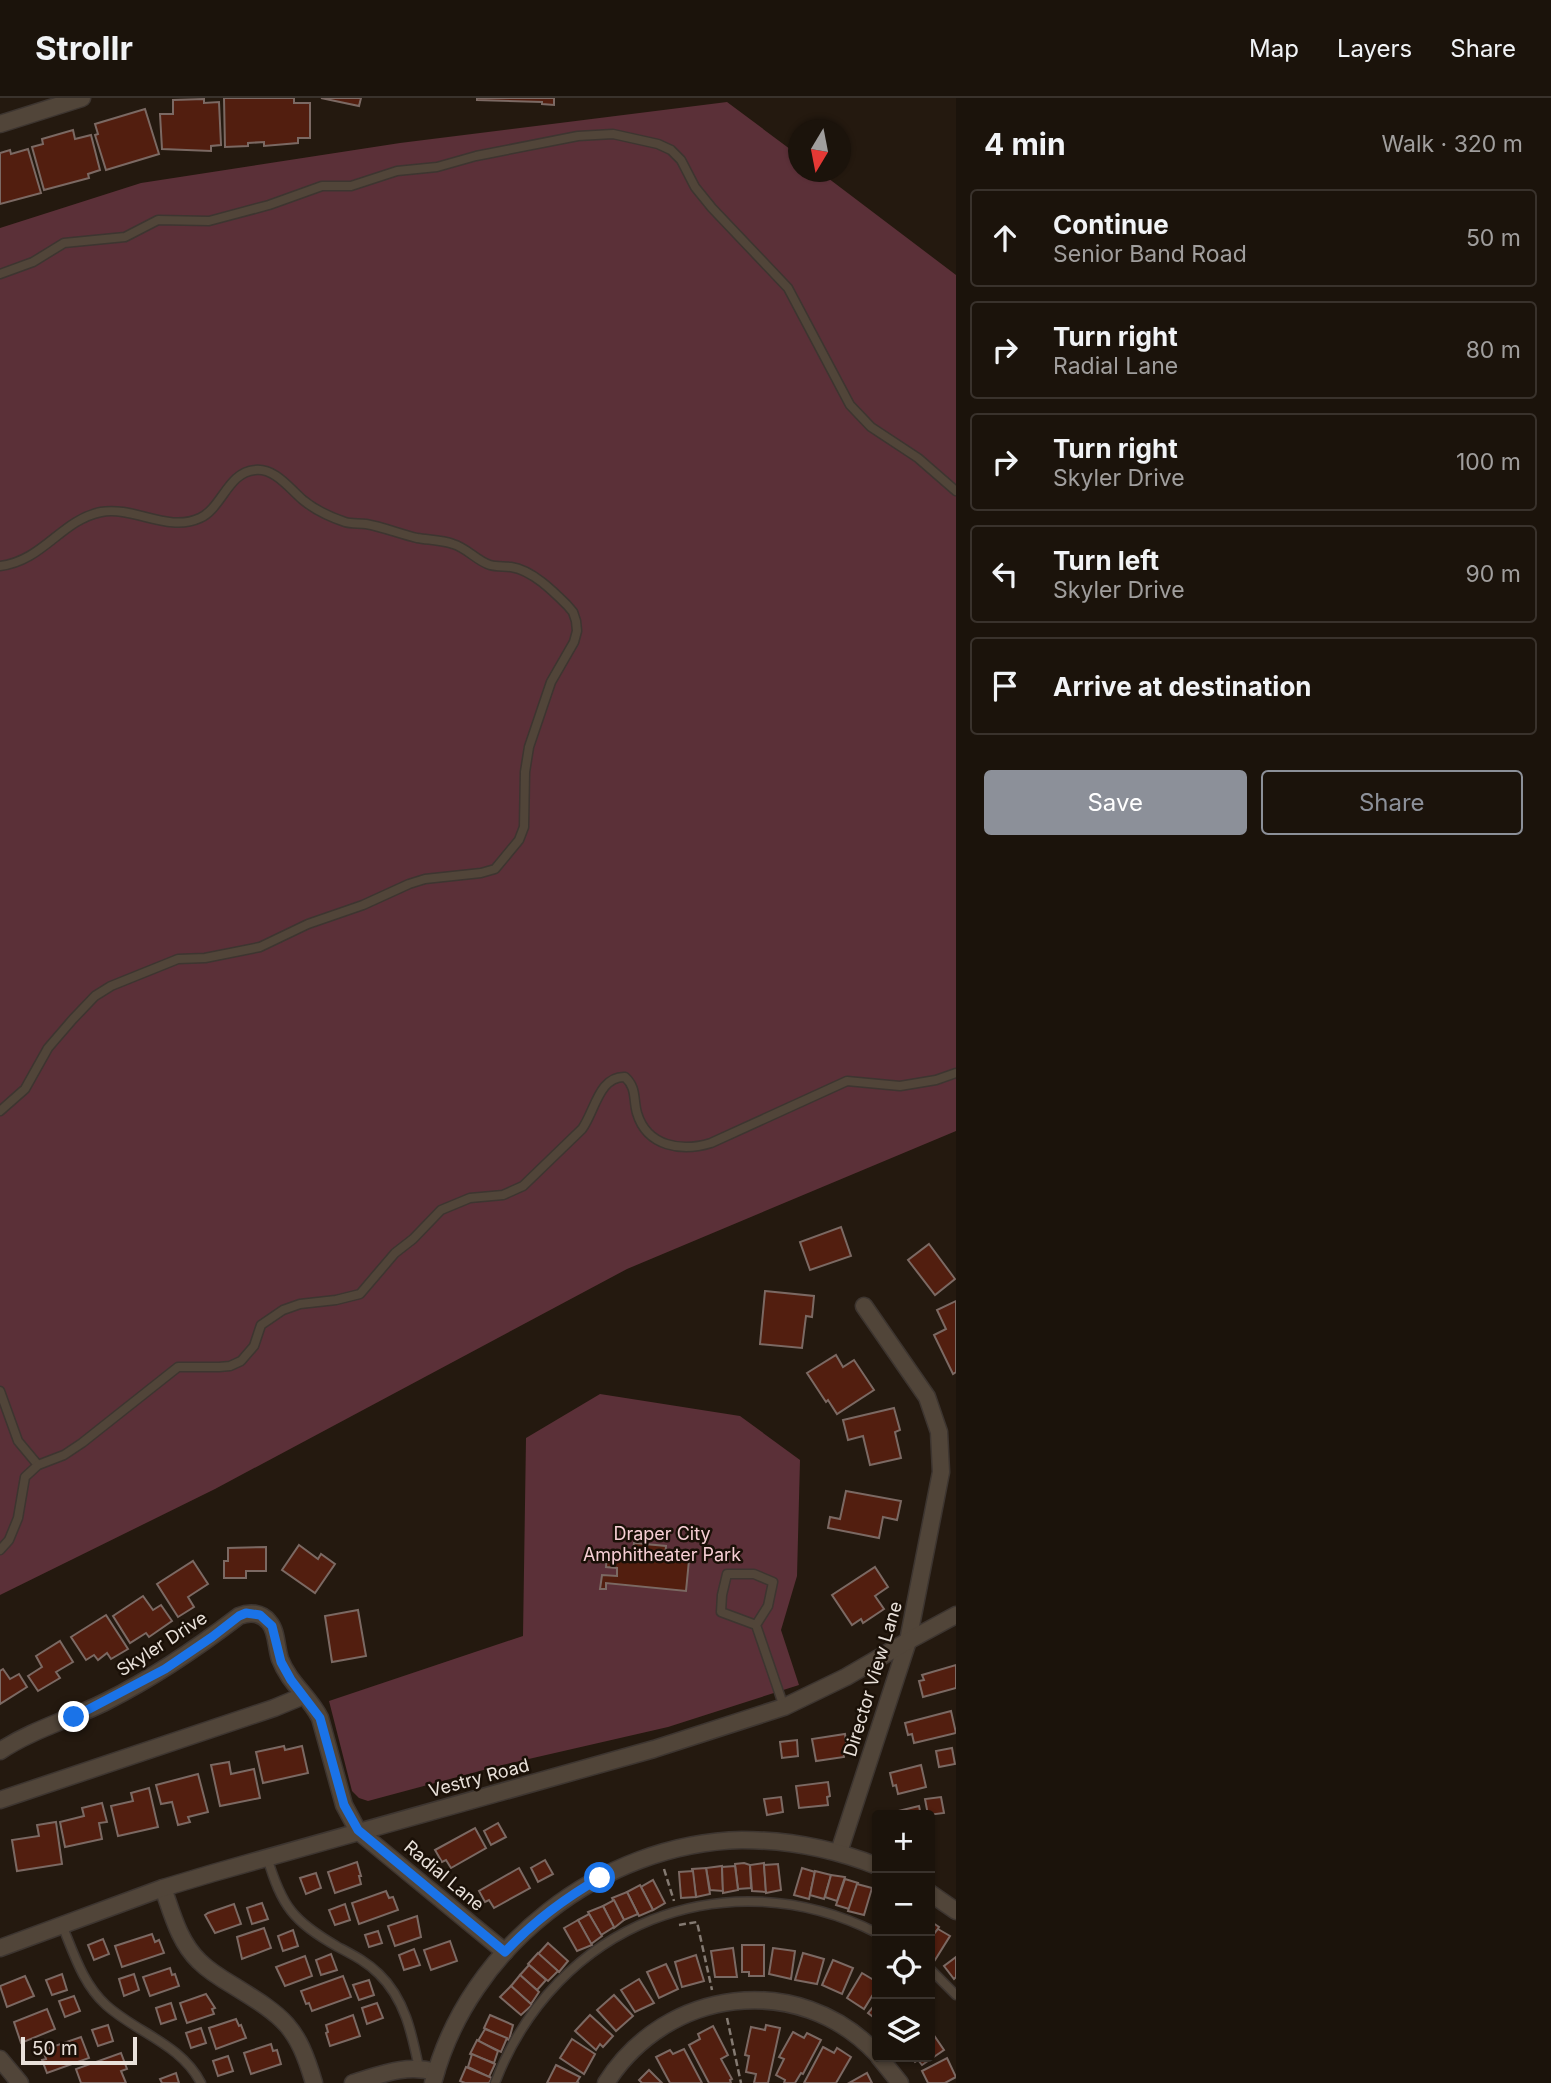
<!DOCTYPE html>
<meta charset="utf-8">
<style>
body{margin:0;font-family:Inter,sans-serif;background:#282019;color:#f1f3f6}
.controls{position:absolute;right:21px;bottom:21px;display:grid;overflow:hidden;border-radius:7px;box-shadow:0 2px 5px #0004}
.controls button{width:63px;height:63px;display:grid;place-items:center;padding:0;border:0;border-bottom:2px solid #39322c;background:#1b130b;color:#f1f3f6;font:35px sans-serif}
.compass{position:absolute;left:788px;top:21px;width:63px;height:63px;border-radius:50%;background:#1b130b;box-shadow:0 2px 5px #0004;rotate:190deg}
.scale{position:absolute;left:21px;bottom:18px;width:116px;box-sizing:border-box;padding-left:7px;border:4px solid #e9e1da;border-top:0;font-size:19px;line-height:24px;white-space:nowrap;color:#e9e1da;-webkit-text-stroke:5px #1a1007;paint-order:stroke}
.stop{position:absolute;width:21px;height:21px;margin:-16px;border:5px solid #1a73e8;border-radius:50%;background:#fff}
.stop.end{background:#1a73e8;border-color:#fff;box-shadow:0 2px 7px #0008}
.list{margin:0;padding:0;list-style:none}
h2{display:flex;justify-content:space-between;align-items:center;height:91px;margin:0;padding:0 28px;font-size:30px}
h2 small{font-size:23px;font-weight:400;color:#a09e9d}
.list li{display:grid;grid-template-columns:46px 1fr auto;gap:21px;align-items:center;box-sizing:border-box;height:98px;margin:0 14px 14px;padding:0 14px;border:2px solid #39322c;border-radius:7px}
.list b{display:block;font-size:26px;white-space:nowrap}
.list p{margin:0;font-size:23px;white-space:nowrap;color:#a09e9d}
.list em{font-size:23px;font-style:normal;color:#a09e9d}
.actions{display:flex;gap:14px;padding:21px 28px}
.actions a{flex:1;padding:16px 0;border:2px solid #8c9099;border-radius:7px;text-align:center;font-size:24px;color:#8c9099}
.actions .main{background:#8c9099;color:#fff}
.icon{flex:none;width:38px;height:38px;fill:none;stroke:currentColor;stroke-width:2;stroke-linecap:round;stroke-linejoin:round}
.map{position:relative;flex:none;width:956px;height:1985px;overflow:hidden}
header{display:flex;align-items:center;gap:42px;box-sizing:border-box;height:98px;padding:0 35px;background:#1b130b;border-bottom:2px solid #39322c}
header strong{font-size:33px}
nav{display:flex;gap:38px;margin-inline-start:auto;font-size:24px}
main{display:flex}
aside{flex:1;background:#1b130b}
.map>svg:first-child{display:block}
.green{fill:#5b3038}
.building{fill:#521e0f;stroke:#7b6963;stroke-width:2}
.lines{fill:none;stroke-linecap:round;stroke-linejoin:round}
.lane-casing{stroke:#3d3530;stroke-width:11}
.street-casing{stroke:#3d3530;stroke-width:19}
.path{stroke:#847a72;stroke-width:2.5;stroke-dasharray:7 3.5;stroke-linecap:butt}
.lane{stroke:#514539;stroke-width:8}
.street{stroke:#514539;stroke-width:16}
.route{stroke:#1a73e8;stroke-width:9}
.labels{text-anchor:middle;stroke-width:5;stroke-linejoin:round;paint-order:stroke}
.park-label{font-size:18px;fill:#f6ced4;stroke:#1a1007}
.street-label{font-size:18px;fill:#e9e1da;stroke:#1a1007}
</style>
<header>
<strong>Strollr</strong>
<nav><a>Map</a><a>Layers</a><a>Share</a></nav>
</header>
<main>
<div class="map">
<svg width="956" height="1985" viewBox="0 0 956 1985">
<rect width="100%" height="100%" fill="#24190f"/>
<g class="green">
<path d="M727,4L798,57L799,74H820L956,177V1033L627,1171L215,1391L0,1497V130L141,85L400,45Z"/>
<path d="M600,1296L740,1318L800,1362L797,1478L781,1532L799,1587L668,1629L502,1667L368,1703L359,1700L352,1693L329,1603L523,1538L526,1340Z"/>
</g>
<g class="building">
<path d="M224,0H294V5H310V40H298V45L264,48V44L248,45V48L225,49Z"/>
<path d="M321,0H361L359,8Z"/>
<path d="M477,0H554V7L542,6V4L477,2Z"/>
<path d="M204,1V5L219,4L221,47L211,48V53L162,51L160,16H173V2Z"/>
<path d="M145,11L159,56L106,72L95,37L98,36L95,26Z"/>
<path d="M73,32L75,41L91,37L100,72L88,76L89,80L44,92L32,49L43,46L42,41Z"/>
<path d="M28,51L41,95L0,106V55L10,52L11,56Z"/>
<path d="M841,1129L851,1158L810,1172L800,1144Z"/>
<path d="M929,1146L955,1181L935,1197L908,1162Z"/>
<path d="M765,1193L814,1198L812,1219L806,1218L802,1250L760,1246Z"/>
<path d="M956,1203V1274L953,1276L934,1237L946,1231L937,1212Z"/>
<path d="M836,1257L843,1269L854,1262L874,1292L837,1316L828,1302L826,1304L807,1275Z"/>
<path d="M894,1310L900,1332L895,1334L901,1360L870,1367L863,1338L848,1342L843,1322Z"/>
<path d="M846,1393L901,1403L897,1422L883,1419L879,1440L828,1430L830,1419L840,1421Z"/>
<path d="M634,1445L666,1448L665,1460L689,1462L686,1493L606,1485V1491H600L602,1477L617,1478V1470L606,1469L607,1456L632,1458Z"/>
<path d="M299,1447L318,1461L321,1456L335,1466L315,1495L282,1472Z"/>
<path d="M266,1449V1473H246V1480H224V1463H228V1450Z"/>
<path d="M193,1463L208,1486L188,1499L194,1509L178,1519L157,1486Z"/>
<path d="M875,1469L888,1489L875,1498L884,1511L863,1525L861,1521L852,1527L832,1497Z"/>
<path d="M143,1498L153,1512L161,1507L172,1523L149,1539L146,1535L130,1545L113,1518Z"/>
<path d="M358,1512L366,1558L332,1564L325,1518Z"/>
<path d="M106,1517L128,1551L111,1561L107,1555L98,1562L94,1557L86,1562L71,1539Z"/>
<path d="M60,1543L73,1564L56,1574L60,1580L38,1593L28,1578L42,1569L36,1558Z"/>
<path d="M956,1567V1590L923,1599L919,1583L924,1582L922,1577Z"/>
<path d="M3,1571L10,1581L19,1576L27,1589L0,1606V1573Z"/>
<path d="M951,1613L956,1635L914,1645L912,1636L908,1637L905,1625Z"/>
<path d="M845,1636L847,1651H843L844,1659L816,1663L812,1641Z"/>
<path d="M797,1642L798,1658L782,1660L780,1644Z"/>
<path d="M284,1648L285,1652L302,1648L308,1675L263,1685L256,1654Z"/>
<path d="M952,1650L955,1666L939,1669L936,1653Z"/>
<path d="M229,1664L231,1676L254,1671L260,1700L220,1708L211,1667Z"/>
<path d="M921,1667L926,1689L898,1696L896,1687L893,1688L890,1675Z"/>
<path d="M198,1676L208,1714L188,1719L190,1724L178,1727L172,1704L161,1706L156,1687Z"/>
<path d="M828,1684L830,1698L827,1699L828,1707L799,1710L796,1688Z"/>
<path d="M149,1690L158,1729L118,1738L111,1708L133,1703L131,1695Z"/>
<path d="M781,1699L783,1714L767,1717L764,1701Z"/>
<path d="M941,1699L944,1715L928,1717L925,1701Z"/>
<path d="M102,1705L107,1724L99,1725L102,1741L65,1749L60,1724L84,1718L82,1710Z"/>
<path d="M919,1708L921,1717H882Z"/>
<path d="M56,1724L62,1766L17,1773L12,1742L39,1738L37,1727Z"/>
<path d="M498,1725L506,1739L491,1747L484,1733Z"/>
<path d="M475,1730L486,1750L451,1770L446,1762L442,1764L435,1752Z"/>
<path d="M545,1762L553,1776L538,1784L531,1770Z"/>
<path d="M357,1764L361,1778H359L361,1786L335,1795L328,1774Z"/>
<path d="M744,1765L750,1767L751,1790L738,1791L735,1766Z"/>
<path d="M764,1765L766,1794L752,1793L750,1767Z"/>
<path d="M778,1766L781,1792L766,1795L764,1767Z"/>
<path d="M722,1768L723,1793L710,1792L706,1770Z"/>
<path d="M735,1768L738,1792L723,1795L722,1769Z"/>
<path d="M519,1770L530,1790L494,1810L489,1802L485,1804L479,1793Z"/>
<path d="M706,1770L710,1796L696,1799L692,1771Z"/>
<path d="M802,1770L815,1774L809,1801L794,1797Z"/>
<path d="M693,1773L696,1799L681,1800L679,1774Z"/>
<path d="M815,1773L831,1777L824,1801L810,1797Z"/>
<path d="M316,1775L321,1790L306,1796L300,1780Z"/>
<path d="M831,1777L845,1779L837,1803L825,1799Z"/>
<path d="M845,1781L858,1785L849,1811L836,1807Z"/>
<path d="M653,1782L665,1805L653,1812L641,1789Z"/>
<path d="M857,1786L872,1790L864,1817L848,1813Z"/>
<path d="M640,1787L653,1812L639,1818L627,1794Z"/>
<path d="M386,1793L389,1800L393,1799L398,1812L359,1826L352,1805Z"/>
<path d="M627,1794L638,1816L624,1822L612,1800Z"/>
<path d="M614,1802L624,1822L614,1830L603,1808Z"/>
<path d="M262,1805L268,1821L252,1826L247,1810Z"/>
<path d="M234,1806L241,1826L215,1835L205,1817L208,1815Z"/>
<path d="M345,1806L350,1822L335,1827L329,1812Z"/>
<path d="M603,1808L614,1829L601,1837L588,1814Z"/>
<path d="M589,1816L602,1838L591,1846L578,1822Z"/>
<path d="M417,1818L421,1839L395,1848L388,1828Z"/>
<path d="M578,1822L592,1847L577,1853L564,1830Z"/>
<path d="M930,1823L939,1829L931,1841H930Z"/>
<path d="M264,1830L271,1850L242,1861L237,1839Z"/>
<path d="M938,1831L950,1838L935,1862L930,1858V1841Z"/>
<path d="M293,1832L298,1848L283,1853L278,1838Z"/>
<path d="M378,1833L382,1845L369,1849L365,1837Z"/>
<path d="M152,1836L155,1844L159,1842L164,1855L122,1869L115,1848Z"/>
<path d="M103,1841L109,1856L94,1862L88,1847Z"/>
<path d="M450,1843L457,1863L431,1872L424,1852Z"/>
<path d="M548,1845L568,1863L559,1874L538,1856Z"/>
<path d="M742,1847H764V1878H749V1874H742Z"/>
<path d="M733,1850L737,1879H715L711,1853Z"/>
<path d="M773,1850L795,1853L791,1881L769,1876Z"/>
<path d="M414,1851L420,1867L404,1872L399,1857Z"/>
<path d="M538,1855L558,1873L548,1883L528,1866Z"/>
<path d="M803,1855L824,1861L817,1886L795,1882Z"/>
<path d="M331,1856L337,1872L321,1877L316,1862Z"/>
<path d="M696,1857L704,1883L682,1889L675,1864Z"/>
<path d="M305,1858L312,1878L285,1888L276,1869Z"/>
<path d="M956,1859V1879L954,1881L944,1868Z"/>
<path d="M833,1862L853,1870L842,1896L822,1887Z"/>
<path d="M666,1866L678,1891L659,1900L647,1874Z"/>
<path d="M529,1867L546,1882L537,1892L520,1877Z"/>
<path d="M170,1870L172,1877L175,1876L179,1888L150,1898L143,1879Z"/>
<path d="M862,1875L877,1884V1890L864,1911L847,1900Z"/>
<path d="M62,1876L67,1892L52,1897L46,1882Z"/>
<path d="M134,1876L139,1892L124,1898L119,1881Z"/>
<path d="M520,1877L539,1894L531,1906L511,1888Z"/>
<path d="M25,1878L34,1898L7,1909L0,1888Z"/>
<path d="M343,1878L351,1899L312,1913L309,1905L306,1906L301,1893Z"/>
<path d="M639,1881L654,1905L635,1914L621,1892Z"/>
<path d="M369,1882L374,1897L359,1902L353,1887Z"/>
<path d="M511,1888L532,1907L521,1917L500,1899Z"/>
<path d="M206,1896L215,1910L212,1911L214,1916L187,1925L180,1905Z"/>
<path d="M614,1897L633,1918L616,1933L597,1912Z"/>
<path d="M74,1898L80,1913L65,1919L59,1903Z"/>
<path d="M877,1904V1922L868,1915Z"/>
<path d="M171,1905L176,1921L161,1926L156,1910Z"/>
<path d="M377,1905L383,1920L367,1926L362,1910Z"/>
<path d="M47,1911L55,1931L21,1945L14,1924Z"/>
<path d="M353,1917L360,1938L330,1948L326,1935L328,1934L326,1927Z"/>
<path d="M490,1917L513,1927L509,1942L484,1930Z"/>
<path d="M590,1917L613,1938L603,1949L600,1946L596,1952L575,1933Z"/>
<path d="M236,1921L239,1928L241,1927L246,1940L216,1951L209,1930Z"/>
<path d="M108,1927L113,1943L98,1948L92,1932Z"/>
<path d="M766,1927L780,1930L768,1985H754L756,1976L746,1974L749,1958L745,1957L751,1929L765,1932Z"/>
<path d="M713,1928L728,1957L721,1961L732,1981L730,1982L731,1985H709L689,1947L700,1941L698,1936Z"/>
<path d="M201,1930L206,1945L191,1950L186,1935Z"/>
<path d="M485,1931L507,1940L501,1954L478,1943Z"/>
<path d="M931,1933L944,1952L922,1967L918,1962L915,1964L911,1959H930Z"/>
<path d="M793,1934L804,1940L807,1935L821,1942L803,1976L801,1975L795,1985H784L785,1982L776,1977L784,1961L779,1959Z"/>
<path d="M81,1939L89,1960L47,1975L42,1962L46,1961L43,1952Z"/>
<path d="M572,1941L595,1956L584,1976L560,1960Z"/>
<path d="M477,1942L498,1953L494,1965L470,1956Z"/>
<path d="M271,1946L273,1953L277,1952L281,1966L251,1976L244,1955Z"/>
<path d="M823,1949L834,1955L837,1950L851,1959L836,1985H804Z"/>
<path d="M684,1951L702,1985H670L656,1959L670,1952L673,1956Z"/>
<path d="M121,1955L127,1971L121,1973L126,1985H81L76,1971Z"/>
<path d="M472,1956L495,1966L489,1979L468,1969Z"/>
<path d="M228,1958L233,1973L218,1978L213,1963Z"/>
<path d="M947,1960L956,1979L945,1985H928L922,1973Z"/>
<path d="M556,1967L580,1979L577,1984L579,1985H547Z"/>
<path d="M466,1969L492,1980L489,1985H465L460,1983Z"/>
<path d="M649,1972L662,1985H642L639,1982Z"/>
<path d="M176,1975L179,1985H162L160,1981Z"/>
<path d="M867,1975L872,1985H849Z"/>
</g>
<g class="lines">
<g class="lane-casing">
<g id="lane">
<path d="M0,176L33,164L64,145L125,139L158,122L209,123L269,107L322,88H351L397,73L437,69L476,58L578,38L613,36L658,46L671,52L681,62L695,89L712,110L788,190L850,307L871,329L918,360L956,393"/>
<path d="M0,468C43,463 61,422 101,414C134,408 168,435 200,420C222,410 228,374 255,372C275,370 289,390 303,402C314,411 330,419 345,424C351,426 359,425 366,426C383,429 400,436 417,440C429,442 442,442 453,446C467,450 477,463 490,467C497,469 504,468 511,469C532,472 553,493 567,507L573,514L576,523L577,533L574,544L551,584L529,649L525,674L524,729L519,742L495,771L481,775L425,781L409,786L363,807L308,826L260,849L205,860L178,861L111,888L95,898L73,921L48,950L25,991L0,1013"/>
<path d="M0,1293L18,1343L38,1367"/>
<path d="M0,1452L9,1442L18,1420L25,1379L38,1367L64,1357L82,1345L178,1269H219L230,1268L241,1263L254,1248L261,1227L283,1212L300,1206L336,1202L360,1196L395,1155L413,1141L441,1112L470,1100L503,1097L523,1088L582,1031C595,1013 599,978 625,979C637,990 633,1001 637,1015C647,1049 682,1054 711,1045L847,983L900,988L936,982L956,975"/>
<path d="M756,1527L768,1508L773,1484L754,1476H727L722,1497L721,1514L756,1527L784,1609"/>
<path d="M267,1759C282,1809 293,1823 338,1849C353,1857 367,1864 379,1876C405,1901 412,1936 419,1970"/>
<path d="M62,1827C74,1856 83,1886 106,1907C137,1935 181,1946 201,1985"/>
<path d="M930,1871L956,1897"/>
<path d="M495,1985C555,1827 725,1758 877,1835"/>
</g>
</g>
<g class="street-casing">
<g id="street">
<path d="M0,26L82,0"/>
<path d="M0,1653C33,1631 72,1621 107,1603C155,1579 197,1550 239,1518C249,1514 261,1514 269,1524C277,1533 276,1549 280,1561C289,1585 309,1598 320,1620L344,1707L358,1733L505,1854"/>
<path d="M0,1702L274,1610L303,1598"/>
<path d="M839,1754L908,1543L941,1374L939,1334L927,1299L864,1208"/>
<path d="M163,1790C172,1815 179,1844 199,1863C209,1873 222,1881 234,1888C284,1919 297,1927 314,1985"/>
<path d="M930,1795L956,1813"/>
<path d="M0,1850L163,1790L213,1775L654,1651L784,1609L846,1579L908,1543L956,1517"/>
<path d="M879,1959L900,1985"/>
<path d="M0,1961L20,1985"/>
<path d="M353,1985C383,1976 405,1966 436,1974"/>
<path d="M433,1985C468,1849 602,1745 742,1742C789,1742 834,1751 877,1768"/>
<path d="M606,1985C666,1890 798,1872 877,1956"/>
</g>
</g>
<g class="path">
<path d="M664,1771L674,1803"/>
<path d="M679,1827L697,1824L712,1892"/>
<path d="M727,1920L741,1985"/>
</g>
<use href="#lane" class="lane"/>
<use href="#street" class="street"/>
</g>
<g class="lines">
<path class="route" d="M74,1619L165,1571L212,1539L239,1518L246,1515L260,1517L272,1528L281,1564L291,1582L320,1620L344,1707L358,1732L505,1854C533,1824 565,1800 600,1780"/>
</g>
<g class="labels">
<g class="park-label">
<text x="662" y="1442">Draper City<tspan x="662" dy="21">Amphitheater Park</tspan></text>
</g>
<g class="street-label">
<text transform="translate(162 1546) rotate(-33)" y="6">Skyler Drive</text>
<text transform="translate(873 1581) rotate(-73)" y="6">Director View Lane</text>
<text transform="translate(479 1680) rotate(-15)" y="6">Vestry Road</text>
<text transform="translate(444 1778) rotate(40)" y="6">Radial Lane</text>
</g>
</g>
</svg>
<div class="controls">
<button>+</button>
<button>−</button>
<button><svg class="icon" aria-label="locate" viewBox="0 0 24 24"><circle cx="12" cy="12" r="6"/><path d="M12 2v4M12 18v4M2 12h4M18 12h4"/></svg></button>
<button><svg class="icon" aria-label="layers" viewBox="0 0 24 24"><path d="M12 4l9 5-9 5-9-5zM3 14l9 5 9-5"/></svg></button>
</div>
<svg class="compass" viewBox="-18 -18 36 36"><path d="M0-13l5 13h-10z" fill="#e53935"/><path d="M0 13l5-13h-10z" fill="#a09e9d"/></svg>
<div class="scale">50 m</div>
<div class="stop" style="left:600px;top:1780px"></div>
<div class="stop end" style="left:74px;top:1619px"></div>
</div>
<aside>
<h2>4 min<small>Walk · 320 m</small></h2>
<ul class="list">
<li><svg class="icon" aria-label="ahead" viewBox="0 0 24 24"><path d="M12 20V5M6 11l6-6 6 6"/></svg><div><b>Continue</b><p>Senior Band Road</p></div><em>50 m</em></li>
<li><svg class="icon" aria-label="right" viewBox="0 0 24 24"><path d="M7 20v-9h11M14 6l5 5-5 5"/></svg><div><b>Turn right</b><p>Radial Lane</p></div><em>80 m</em></li>
<li><svg class="icon" aria-label="right" viewBox="0 0 24 24"><path d="M7 20v-9h11M14 6l5 5-5 5"/></svg><div><b>Turn right</b><p>Skyler Drive</p></div><em>100 m</em></li>
<li><svg class="icon" aria-label="left" viewBox="0 0 24 24"><path d="M17 20v-9H6M10 6l-5 5 5 5"/></svg><div><b>Turn left</b><p>Skyler Drive</p></div><em>90 m</em></li>
<li><svg class="icon" aria-label="arrive" viewBox="0 0 24 24"><path d="M6 21V4h12l-3 4 3 4H6"/></svg><div><b>Arrive at destination</b></div></li>
</ul>
<div class="actions"><a class="main">Save</a><a>Share</a></div>
</aside>
</main>
